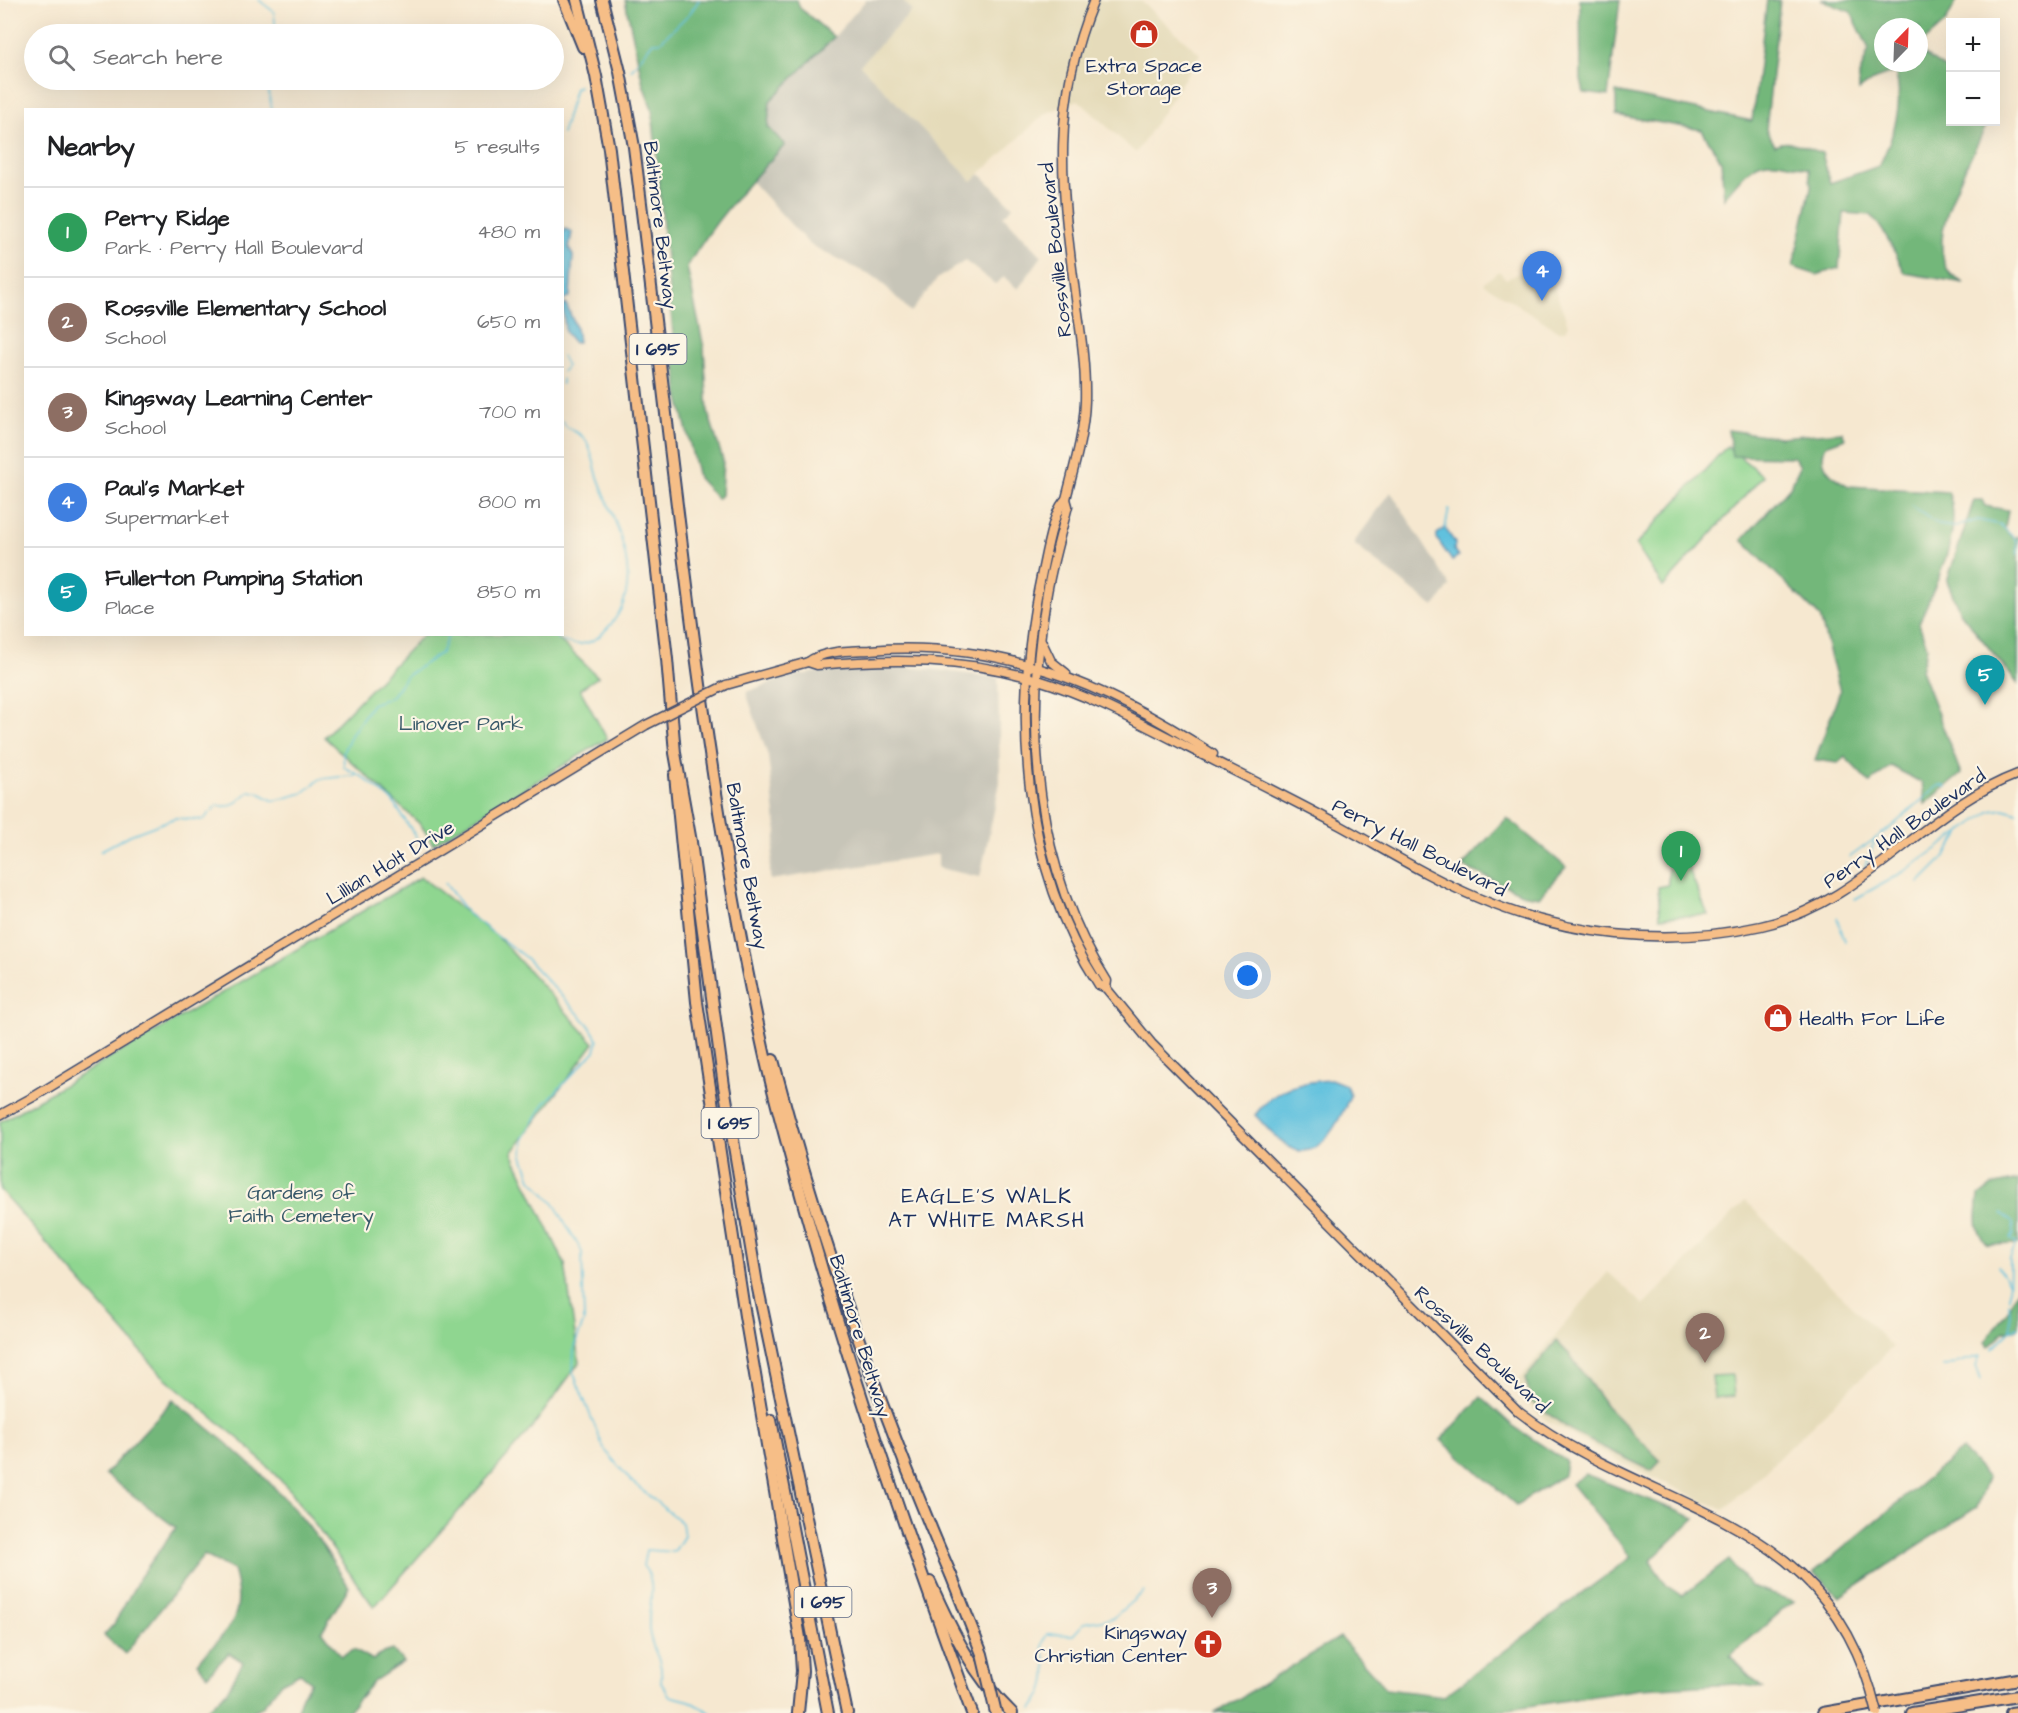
<!DOCTYPE html>
<meta charset="utf-8">
<style>
body{margin:0;font-family:"Architects Daughter",sans-serif;background:#f6f6f6;color:#202124}
.controls{position:absolute;right:18px;top:18px;display:grid;overflow:hidden;border-radius:0px;box-shadow:0 6px 24px #0002}
.controls button{width:54px;height:54px;display:grid;place-items:center;padding:0;border:0;border-bottom:2px solid #e0e0e0;background:#fff;color:#202124;font:30px sans-serif}
.compass{position:absolute;left:1874px;top:18px;width:54px;height:54px;border-radius:50%;background:#fff;box-shadow:0 6px 24px #0002;rotate:23deg}
.you{position:absolute;left:1248px;top:976px;width:21px;height:21px;margin:-15px;border:4px solid #fff;border-radius:50%;background:#1a73e8;box-shadow:0 0 0 9px #1a73e833}
.badge{display:grid;place-items:center;width:39px;height:39px;border-radius:50%;background:#0f766e;color:#fff;font-size:20px;font-weight:700}
.pin{position:absolute;translate:-50% -50px;filter:drop-shadow(0 2px 3px #0008)}
.pin::after{content:'';position:absolute;top:32px;width:21px;height:18px;background:inherit;clip-path:polygon(0 0,100% 0,50% 100%)}
.list{margin:0;padding:0;list-style:none}
h2{display:flex;justify-content:space-between;align-items:center;height:78px;margin:0;padding:0 24px;font-size:26px}
h2 small{font-size:20px;font-weight:400;color:#757577}
.list li{display:grid;grid-template-columns:39px 1fr auto;gap:18px;align-items:center;box-sizing:border-box;height:90px;padding:0 24px;border-top:2px solid #e0e0e0}
.list b{display:block;font-size:22px;white-space:nowrap}
.list p{margin:0;font-size:20px;white-space:nowrap;color:#757577}
.list em{font-size:20px;font-style:normal;color:#757577}
.icon{flex:none;width:33px;height:33px;fill:none;stroke:currentColor;stroke-width:2;stroke-linecap:round;stroke-linejoin:round}
.map{position:relative;flex:none;width:2018px;height:1713px;overflow:hidden}
.search{position:absolute;background:#fff;box-shadow:0 6px 24px #0002;left:24px;top:24px;width:540px;height:66px;display:flex;align-items:center;gap:15px;box-sizing:border-box;padding:0 21px;border-radius:33px;color:#757577;font-size:22px}
.panel{position:absolute;background:#fff;box-shadow:0 6px 24px #0002;left:24px;top:108px;width:540px;height:528px;border-radius:0px}
.map>svg:first-child{display:block}
.built{fill:#e5dbba}
.industrial{fill:#c7c5b8}
.green{fill:#8fd690;stroke:#558277;stroke-width:1.5}
.forest{fill:#73b77a;stroke:#47736c;stroke-width:1.5}
.water{fill:#60c1de;stroke:#3e789e;stroke-width:1.5}
.lines{fill:none;stroke-linecap:round;stroke-linejoin:round}
.stream{stroke:#60c1de;stroke-width:1.5}
.major-casing{stroke:#3c4b6f;stroke-width:11}
.highway-casing{stroke:#3c4b6f;stroke-width:14}
.major{stroke:#f6be87;stroke-width:8}
.highway{stroke:#f6be87;stroke-width:10}
.major-bridge-casing{stroke:#3c4b6f;stroke-width:11;stroke-linecap:butt}
.highway-bridge-casing{stroke:#3c4b6f;stroke-width:14;stroke-linecap:butt}
.major-bridge{stroke:#f6be87;stroke-width:8}
.highway-bridge{stroke:#f6be87;stroke-width:10}
.labels{text-anchor:middle;stroke-width:4.5;stroke-linejoin:round;paint-order:stroke}
.shield{fill:#fcf5e5;stroke:#5e6a86;stroke-width:1.5}
.shield-label{font-size:18px;font-weight:bold;fill:#1b2f5e}
.poi-label{font-size:20px;fill:#1b2f5e;stroke:#fcf5e5}
.street-label{font-size:20px;fill:#1b2f5e;stroke:#fcf5e5}
.park-label{font-size:20px;fill:#38596a;stroke:#fcf5e5}
.neighbourhood-label{font-size:21px;letter-spacing:1.5px;fill:#1b2f5e;stroke:#fcf5e5}
</style>
<div class="map">
<svg width="2018" height="1713" viewBox="0 0 2018 1713">
<rect width="100%" height="100%" fill="#fcf5e5"/>
<filter id="ink" filterUnits="userSpaceOnUse"><feTurbulence type="fractalNoise" baseFrequency=".0167" numOctaves="2"/><feDisplacementMap in="SourceGraphic" scale="12" xChannelSelector="R" yChannelSelector="G"/><feConvolveMatrix kernelMatrix="1 2 1 2 8 2 1 2 1" color-interpolation-filters="sRGB"/></filter>
<filter id="wash" filterUnits="userSpaceOnUse"><feTurbulence type="fractalNoise" baseFrequency=".008" numOctaves="4" result="noise"/><feDisplacementMap in="SourceGraphic" scale="24" xChannelSelector="R" yChannelSelector="G"/><feGaussianBlur stdDeviation="1.35" result="paint"/><feColorMatrix in="noise" values="0 0 0 0 0 0 0 0 0 0 0 0 0 0 0 0 0 1.4 0 .05"/><feComposite in="paint" operator="in"/></filter>
<g filter="url(#wash)">
<rect width="100%" height="100%" fill="#f6e8d0"/>
<g class="built">
<path d="M902,0H1140L1200,54L1136,153L1078,100L1045,114L972,181L860,65L912,11Z"/>
<path d="M1544,262L1564,313L1568,326L1564,331H1559L1483,283L1499,271L1506,279Z"/>
<path d="M1745,1201L1893,1347L1724,1510L1620,1462L1578,1439L1546,1420L1521,1397L1519,1389V1379L1608,1272L1644,1305Z"/>
</g>
<g class="industrial">
<path d="M866,0H902L912,11L860,65L972,181L980,174L1013,207L1003,216L1042,256L1018,289L1004,277L995,284L965,261L938,278L911,312L879,280L809,244L751,181L784,145L768,127L770,101L834,37Z"/>
<path d="M1391,492L1450,586L1434,607L1355,545V541Z"/>
<path d="M878,666L928,669L998,678L1000,782L980,877L938,868V854L770,880V867L777,832L768,756L746,692L788,677L843,668Z"/>
</g>
<g class="green">
<path d="M1727,446L1763,476L1663,587L1636,545Z"/>
<path d="M553,634L598,677L580,689L607,739L433,844L421,825L324,737L423,635Z"/>
<path d="M1681,850L1708,915L1660,917L1658,887L1668,885L1669,854Z"/>
<path d="M421,877L498,937L594,1043L512,1153L565,1264L579,1363L531,1429L374,1607L291,1491L245,1444L162,1375L0,1190V1122Z"/>
<path d="M1732,1375L1734,1396L1714,1398L1712,1376Z"/>
</g>
<g class="forest">
<path d="M625,0H797L800,8L834,37L770,101L768,127L785,145C749,182 713,222 687,267L704,348L708,412L723,460L721,495L717,499L698,478L679,398L652,109L643,84Z"/>
<path d="M1580,0H1620L1608,96L1584,93L1581,80Z"/>
<path d="M1767,0H1780L1766,130L1775,145C1789,138 1808,148 1822,153L1830,183L1879,166C1893,138 1905,103 1895,72L1875,79L1859,90V76L1869,49L1851,12L1821,0H1957L1945,23L1919,46V27H1883V63H1919V51L1950,72V122H1986L1987,124C1971,159 1924,235 1949,272C1952,277 1959,280 1964,283L1905,273C1895,253 1886,232 1871,215L1844,213L1839,268L1817,275L1793,267L1811,187L1809,169C1758,155 1757,159 1724,198L1721,161L1702,130L1616,115V92L1752,121Z"/>
<path d="M1728,430L1780,437L1842,432L1845,438L1826,445C1816,465 1833,478 1849,486L1948,492C1965,531 1934,587 1919,623L1927,647L1921,670L1961,774L1925,804L1922,783L1891,766L1870,783L1845,757L1838,763L1815,760L1840,691L1820,617L1742,540L1790,487L1800,466L1794,457L1732,456Z"/>
<path d="M1974,500H1982L1985,506L2008,510L2005,529L2013,538L2018,536V684L1960,612L1947,581Z"/>
<path d="M1507,818L1566,867L1539,897L1526,895L1462,866Z"/>
<path d="M2018,1180V1244L1988,1245C1973,1230 1977,1215 1979,1196L1992,1186Z"/>
<path d="M2018,1287V1328L2004,1332L1989,1347L1985,1342L2010,1307Z"/>
<path d="M1556,1341L1570,1355L1606,1406L1660,1460L1652,1471L1576,1434L1532,1402L1525,1379Z"/>
<path d="M1481,1397L1513,1426L1566,1461L1564,1475L1516,1505L1441,1440Z"/>
<path d="M173,1400C215,1433 258,1467 293,1508C315,1532 332,1560 349,1587L322,1631L341,1656L354,1649L373,1660L380,1654L393,1650L403,1662L374,1681L346,1713H296L302,1695L311,1682L300,1673L281,1683L262,1707L250,1713H203L227,1691L243,1662L229,1653L208,1675L197,1663C227,1630 248,1618 233,1570L204,1555L125,1654L104,1635L114,1624L140,1577L176,1528L105,1474Z"/>
<path d="M1962,1450L1988,1478L1977,1507L1839,1597L1814,1572Z"/>
<path d="M1585,1474L1695,1518L1650,1561L1667,1586L1682,1596L1729,1560L1751,1587L1793,1601L1730,1656L1762,1688L1737,1684L1640,1689L1483,1713H1215L1340,1637L1386,1689L1444,1696L1631,1557L1571,1484Z"/>
</g>
<g class="water">
<path d="M565,229L572,232L569,248L573,256L570,296L563,301L562,236Z"/>
<path d="M566,304L576,328L578,342L574,343L565,332L563,306Z"/>
<path d="M1445,528L1455,543L1454,550L1458,556L1452,561L1437,539V534Z"/>
<path d="M1333,1080L1346,1085L1350,1096C1341,1117 1320,1165 1289,1147C1276,1140 1266,1126 1255,1115C1274,1088 1302,1081 1333,1080Z"/>
</g>
<g class="lines">
<g class="stream">
<path d="M259,0L274,12L276,34"/>
<path d="M631,70L653,42H660L690,13L699,0"/>
<path d="M266,80L272,110"/>
<path d="M562,134L575,88L579,86"/>
<path d="M562,356L567,366L562,372"/>
<path d="M562,379V384"/>
<path d="M1911,506L1939,525L1955,527L1978,520L2001,525L2016,540L2018,554"/>
<path d="M1445,529L1449,509"/>
<path d="M552,634C565,645 578,648 594,640C601,636 606,630 611,624C648,581 614,522 598,477C594,465 592,447 584,438C577,430 567,431 562,421"/>
<path d="M357,774L344,767L343,752L351,735L372,704L391,697L406,676L441,653L449,634"/>
<path d="M361,776L392,800L416,837"/>
<path d="M1889,829L1933,790L1940,785L1946,787"/>
<path d="M1881,834L1888,830"/>
<path d="M100,851L130,835L175,818L203,820L217,806H229L237,802L250,791L259,793L274,801L303,793L320,779L360,775"/>
<path d="M1850,857L1880,835"/>
<path d="M1865,866L1875,840"/>
<path d="M1820,877L1826,872"/>
<path d="M445,883L467,913L526,958L589,1025L598,1040L595,1051L544,1104L524,1138L523,1156L531,1179L555,1205L582,1252L584,1321L574,1347L573,1372L604,1449L631,1481L682,1523L684,1536L674,1552L646,1550L643,1566C659,1582 647,1608 649,1629C651,1652 664,1657 661,1683L670,1696L690,1701L711,1713"/>
<path d="M1919,883L1942,860L1963,830"/>
<path d="M1855,899L1905,871L1991,811L2003,809L2018,813"/>
<path d="M1837,918L1845,941"/>
<path d="M2002,1213L2013,1223L2014,1234L2011,1239L2016,1243L2010,1259L2009,1298"/>
<path d="M1998,1266L2003,1274"/>
<path d="M2004,1276L2009,1283"/>
<path d="M2009,1302L2011,1329"/>
<path d="M1992,1349L2011,1330L2018,1327"/>
<path d="M1980,1356L1976,1365L1981,1380"/>
<path d="M1943,1367L1980,1356"/>
<path d="M1032,1709C1042,1697 1048,1682 1046,1666C1045,1653 1039,1646 1047,1634L1073,1635L1084,1623L1113,1618L1144,1591"/>
</g>
</g>
</g>
<g filter="url(#ink)">
<g class="lines">
<g class="major-casing">
<g id="major">
<path d="M1094,0C1051,103 1061,185 1075,292C1080,328 1086,364 1085,401C1084,434 1074,467 1066,499L1068,506C1060,537 1051,567 1046,599C1024,728 1035,868 1107,981L1106,988"/>
<path d="M1066,499C1053,510 1046,554 1042,572C1012,710 1020,864 1099,985L1106,988L1152,1044L1519,1412C1649,1512 1818,1510 1871,1691"/>
<path d="M1042,642L1051,661L1066,673"/>
<path d="M808,662L817,665C891,658 966,658 1038,680C1091,696 1138,722 1187,747C1238,773 1289,798 1339,825C1385,850 1430,878 1478,898C1566,936 1667,947 1761,926C1865,903 1922,810 2018,774"/>
<path d="M726,685L808,662C823,650 851,651 870,650C1001,640 1106,684 1213,754"/>
<path d="M0,1115L35,1096L646,725"/>
</g>
</g>
<g class="highway-casing">
<g id="highway">
<path d="M564,0L583,47"/>
<path d="M577,0L596,76L609,149L667,659L675,753L691,842L724,1086L757,1284L847,1713"/>
<path d="M602,0L620,72L634,147C672,446 698,748 762,1043C773,1095 788,1147 802,1199C850,1374 910,1543 972,1713"/>
<path d="M675,775L697,1002L745,1316L800,1638L802,1671L798,1713"/>
<path d="M773,1060C819,1235 879,1409 951,1575"/>
<path d="M771,1420L828,1713"/>
<path d="M930,1582C951,1629 974,1677 1012,1713"/>
<path d="M1823,1713L2018,1679"/>
<path d="M1912,1713L2018,1696"/>
<path d="M2011,1713L2018,1712"/>
</g>
</g>
<use href="#major" class="major"/>
<use href="#highway" class="highway"/>
<g class="major-bridge-casing">
<g id="major-bridge">
<path d="M646,725L726,685"/>
<path d="M1871,1691L1877,1713"/>
</g>
</g>
<g class="highway-bridge-casing">
<path id="highway-bridge" d="M951,1575L982,1654L996,1713"/>
</g>
<use href="#major-bridge" class="major-bridge"/>
<use href="#highway-bridge" class="highway-bridge"/>
</g>
</g>
<defs>
<g id="shop-disc" transform="scale(1.5)"><circle r="9.5" fill="#c8321e" stroke="#fcf5e5"/><path d="M-5-2.5h2.3a2.7 3.5 0 0 1 5.4 0H5L5.5 6h-11ZM-1.5-2.5h3a1.5 2.3 0 0 0-3 0Z" fill="#fff"/></g>
<g id="church-disc" transform="scale(1.5)"><circle r="9.5" fill="#c8321e" stroke="#fcf5e5"/><path d="M-1.2-6h2.4v3.5h3.3v2.4h-3.3V6h-2.4V-.1h-3.3v-2.4h3.3Z" fill="#fff"/></g>
</defs>
<g fill-rule="evenodd">
<use href="#shop-disc" x="1144" y="34"/>
<use href="#shop-disc" x="1778" y="1018"/>
<use href="#church-disc" x="1208" y="1644"/>
</g>
<g class="labels">
<g class="shield">
<rect x="629.5" y="334" width="57" height="30" rx="4.5"/>
<rect x="701.5" y="1108" width="57" height="30" rx="4.5"/>
<rect x="794.5" y="1587" width="57" height="30" rx="4.5"/>
</g>
<g class="shield-label">
<text x="658" y="355">I 695</text>
<text x="730" y="1129">I 695</text>
<text x="823" y="1608">I 695</text>
</g>
<g class="poi-label">
<text x="1144" y="72">Extra Space<tspan x="1144" dy="23">Storage</tspan></text>
<text x="1799" y="1025" text-anchor="start">Health For Life</text>
<text x="1187" y="1639" text-anchor="end">Kingsway<tspan x="1187" dy="23">Christian Center</tspan></text>
</g>
<g class="street-label">
<text transform="translate(661 225) rotate(83)" y="7">Baltimore Beltway</text>
<text transform="translate(1055 250) rotate(-96)" y="7">Rossville Boulevard</text>
<text transform="translate(1904 828) rotate(-35)" y="7">Perry Hall Boulevard</text>
<text transform="translate(1420 847) rotate(27)" y="7">Perry Hall Boulevard</text>
<text transform="translate(390 862) rotate(-31)" y="7">Lillian Holt Drive</text>
<text transform="translate(748 866) rotate(80)" y="7">Baltimore Beltway</text>
<text transform="translate(861 1336) rotate(73)" y="7">Baltimore Beltway</text>
<text transform="translate(1482 1349) rotate(43)" y="7">Rossville Boulevard</text>
</g>
<g class="park-label">
<text x="461" y="730">Linover Park</text>
<text x="301" y="1199">Gardens of<tspan x="301" dy="23">Faith Cemetery</tspan></text>
</g>
<g class="neighbourhood-label">
<text x="987" y="1203">EAGLE'S WALK<tspan x="987" dy="24">AT WHITE MARSH</tspan></text>
</g>
</g>
</svg>
<div class="controls">
<button>+</button>
<button>−</button>
</div>
<svg class="compass" viewBox="-18 -18 36 36"><path d="M0-13l5 13h-10z" fill="#e53935"/><path d="M0 13l5-13h-10z" fill="#757577"/></svg>
<div class="you"></div>
<div class="pin badge" style="left:1681px;top:881px;background:#2e9e5b">1</div>
<div class="pin badge" style="left:1705px;top:1363px;background:#8d6e63">2</div>
<div class="pin badge" style="left:1212px;top:1618px;background:#8d6e63">3</div>
<div class="pin badge" style="left:1542px;top:301px;background:#3f7fe0">4</div>
<div class="pin badge" style="left:1985px;top:705px;background:#0f9aa8">5</div>
<div class="search"><svg class="icon" aria-label="search" viewBox="0 0 24 24"><circle cx="10" cy="10" r="6"/><path d="M15 15l6 6"/></svg>Search here</div>
<section class="panel">
<h2>Nearby<small>5 results</small></h2>
<ul class="list">
<li><span class="badge" style="background:#2e9e5b">1</span><div><b>Perry Ridge</b><p>Park · Perry Hall Boulevard</p></div><em>480 m</em></li>
<li><span class="badge" style="background:#8d6e63">2</span><div><b>Rossville Elementary School</b><p>School</p></div><em>650 m</em></li>
<li><span class="badge" style="background:#8d6e63">3</span><div><b>Kingsway Learning Center</b><p>School</p></div><em>700 m</em></li>
<li><span class="badge" style="background:#3f7fe0">4</span><div><b>Paul’s Market</b><p>Supermarket</p></div><em>800 m</em></li>
<li><span class="badge" style="background:#0f9aa8">5</span><div><b>Fullerton Pumping Station</b><p>Place</p></div><em>850 m</em></li>
</ul>
</section>
</div>
